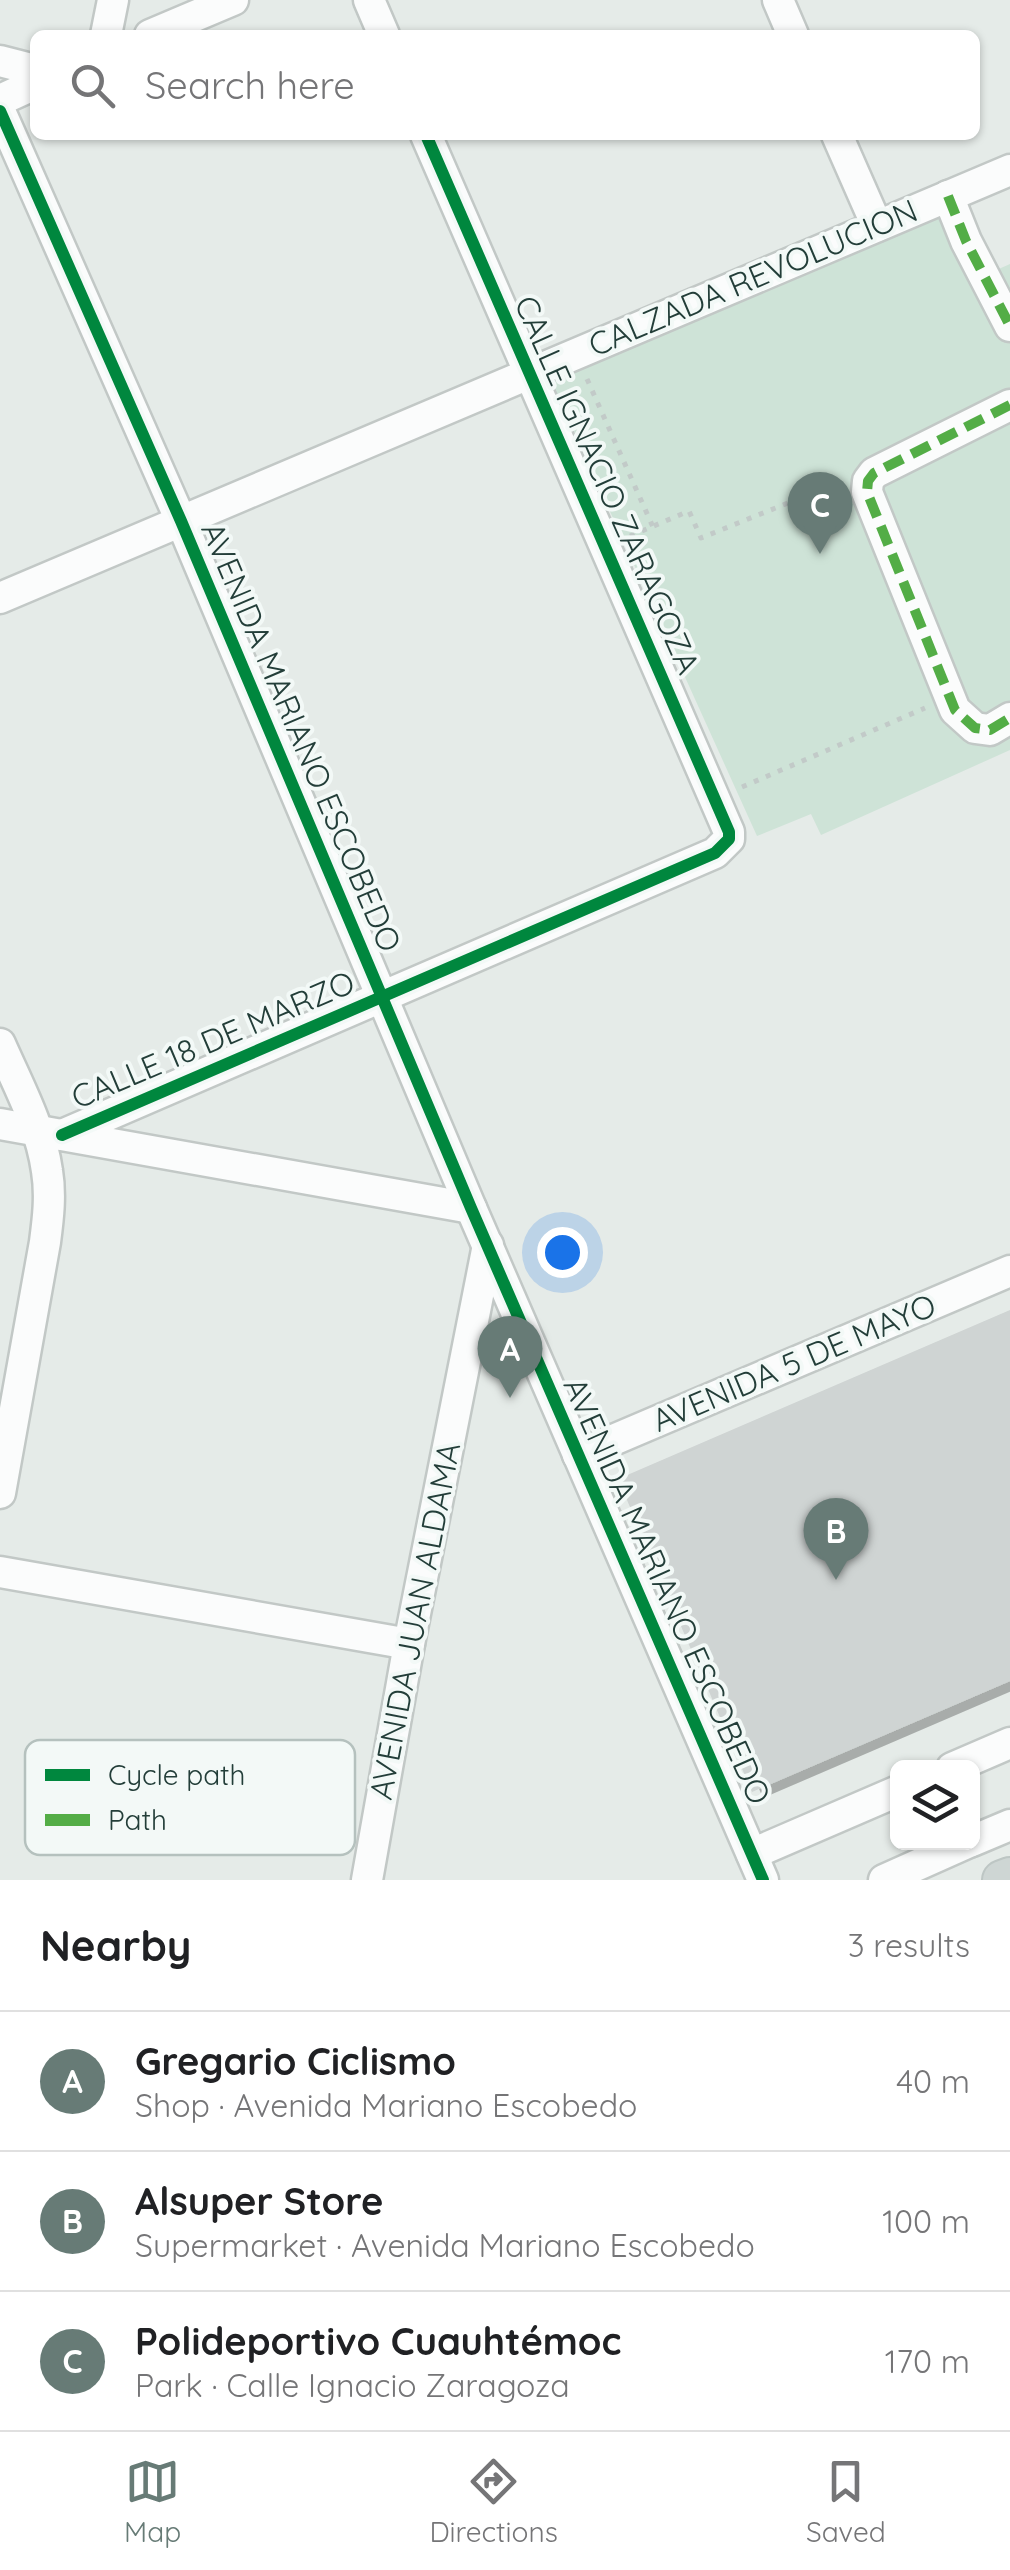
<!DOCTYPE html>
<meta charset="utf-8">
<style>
body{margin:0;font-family:Quicksand,sans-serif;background:#f2f2f2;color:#202124}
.controls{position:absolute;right:30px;bottom:30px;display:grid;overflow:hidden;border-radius:15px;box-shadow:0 2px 8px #0004}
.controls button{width:90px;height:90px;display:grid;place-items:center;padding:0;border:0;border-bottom:2px solid #e0e0e0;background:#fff;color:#202124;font:50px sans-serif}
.you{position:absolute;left:562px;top:1252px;width:35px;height:35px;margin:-25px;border:8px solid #fff;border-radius:50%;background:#1a73e8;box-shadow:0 0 0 15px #1a73e833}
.badge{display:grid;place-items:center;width:65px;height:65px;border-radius:50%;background:#677b76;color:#fff;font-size:32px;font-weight:700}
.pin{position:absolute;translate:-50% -82px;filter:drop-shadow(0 2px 5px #0008)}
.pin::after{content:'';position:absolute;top:52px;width:35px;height:30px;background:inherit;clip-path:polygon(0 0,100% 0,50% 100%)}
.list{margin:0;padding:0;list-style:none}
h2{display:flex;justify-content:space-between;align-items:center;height:130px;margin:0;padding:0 40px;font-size:42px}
h2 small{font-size:32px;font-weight:400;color:#757577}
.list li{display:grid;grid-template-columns:65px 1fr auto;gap:30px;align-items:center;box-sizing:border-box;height:140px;padding:0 40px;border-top:2px solid #e0e0e0}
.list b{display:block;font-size:38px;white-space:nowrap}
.list p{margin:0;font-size:32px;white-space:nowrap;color:#757577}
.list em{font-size:32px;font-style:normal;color:#757577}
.icon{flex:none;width:55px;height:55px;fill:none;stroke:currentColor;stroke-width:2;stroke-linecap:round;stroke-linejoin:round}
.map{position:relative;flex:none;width:1010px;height:1880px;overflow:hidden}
.search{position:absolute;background:#fff;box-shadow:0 2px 8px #0004;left:30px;right:30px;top:30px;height:110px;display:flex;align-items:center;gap:25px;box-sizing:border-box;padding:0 35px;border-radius:15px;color:#757577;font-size:38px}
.sheet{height:550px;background:#fff}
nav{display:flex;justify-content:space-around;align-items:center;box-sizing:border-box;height:140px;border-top:2px solid #e0e0e0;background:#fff;font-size:28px;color:#757577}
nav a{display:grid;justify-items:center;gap:5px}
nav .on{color:#677b76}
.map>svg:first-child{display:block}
.green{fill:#cee3d7}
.building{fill:#cfd4d3;filter:url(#shadow)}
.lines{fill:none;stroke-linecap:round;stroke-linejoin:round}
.minor-casing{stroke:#c2c8c6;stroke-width:35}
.major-casing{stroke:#bdc6c4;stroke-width:42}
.path{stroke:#c2cac8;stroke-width:5;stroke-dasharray:5 8;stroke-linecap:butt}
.minor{stroke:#fbfcfc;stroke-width:30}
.major{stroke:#ced6d4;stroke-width:38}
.quiet{stroke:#53ad46;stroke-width:10;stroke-dasharray:20 10;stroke-linecap:butt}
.cycleway-casing{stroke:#f3f9f7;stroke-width:19}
.cycleway{stroke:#00873e;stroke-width:12}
.labels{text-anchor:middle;stroke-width:8;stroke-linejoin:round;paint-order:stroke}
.street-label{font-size:32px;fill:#233e39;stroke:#f3f9f7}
.key{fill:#f3f9f7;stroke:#b5c1be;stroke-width:2.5}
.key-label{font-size:28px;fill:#233e39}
</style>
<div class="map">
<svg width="1010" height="1880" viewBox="0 0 1010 1880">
<defs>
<filter id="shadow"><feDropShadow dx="11" dy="6" stdDeviation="0" flood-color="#0004"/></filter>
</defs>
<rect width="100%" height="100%" fill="#e5ebe8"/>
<path class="green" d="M965,203L992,272L1010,264V750L821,835L811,814L757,836L550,379Z"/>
<path class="building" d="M1010,1310V1681L752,1792L618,1479Z"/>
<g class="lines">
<g class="minor-casing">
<g id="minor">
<path d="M369,0L384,35"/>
<path d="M778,0L793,35"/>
<path d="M106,35L113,0"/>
<path d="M150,35L233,0"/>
<path d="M0,61L35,70"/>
<path d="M0,100L35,84"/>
<path d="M0,111L181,521L471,1208L763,1880"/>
<path d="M837,135L877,226"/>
<path d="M948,196L966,241L1010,326"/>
<path d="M1010,405L874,473L868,481L867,492L955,710L975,728L990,730L1010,718"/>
<path d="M0,598L1010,170"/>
<path d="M0,1044C18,1085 41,1127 47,1171C51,1195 48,1219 45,1242L0,1493"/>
<path d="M0,1124L471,1208"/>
<path d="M62,1135L715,853L729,839V832L426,135"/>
<path d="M578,1455L1010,1271"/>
<path d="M0,1572L409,1644"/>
<path d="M952,1768L1010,1743"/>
<path d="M972,1841L1010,1825"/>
<path d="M752,1854L898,1791"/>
<path d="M367,1880L409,1644L488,1245"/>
<path d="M884,1880L969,1842"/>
</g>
</g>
<g class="major-casing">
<path id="major" d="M1002,1880L1010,1877"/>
</g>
<g class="path">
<path d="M587,379L653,527"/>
<path d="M630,536L689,511L701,538L840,482"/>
<path d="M742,787L925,708"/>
</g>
<use href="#minor" class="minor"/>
<use href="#major" class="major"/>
<g class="quiet">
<path d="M948,196L966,241L1010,326"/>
<path d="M1010,405L874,473L868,481L867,492L955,710L975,728L990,730L1010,718"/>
</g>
<g class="cycleway-casing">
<g id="cycleway">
<path d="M0,111L181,521L471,1208L763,1880"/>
<path d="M62,1135L715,853L729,839V832L426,135"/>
</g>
</g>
<use href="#cycleway" class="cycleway"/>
</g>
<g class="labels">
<g class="street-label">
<text transform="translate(753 278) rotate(-23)" y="11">CALZADA REVOLUCION</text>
<text transform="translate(607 485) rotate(66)" y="11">CALLE IGNACIO ZARAGOZA</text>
<text transform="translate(301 737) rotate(67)" y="11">AVENIDA MARIANO ESCOBEDO</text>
<text transform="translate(213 1040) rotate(-23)" y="11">CALLE 18 DE MARZO</text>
<text transform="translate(794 1363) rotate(-23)" y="11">AVENIDA 5 DE MAYO</text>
<text transform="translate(667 1591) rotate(66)" y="11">AVENIDA MARIANO ESCOBEDO</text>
<text transform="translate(415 1621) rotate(-79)" y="11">AVENIDA JUAN ALDAMA</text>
</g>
</g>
<rect x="25" y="1740" width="330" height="115" rx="15" class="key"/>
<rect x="45" y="1769" width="45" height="12" fill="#00873e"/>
<rect x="45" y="1814" width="45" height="12" fill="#53ad46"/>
<g class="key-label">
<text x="108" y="1785">Cycle path</text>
<text x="108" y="1830">Path</text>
</g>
</svg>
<div class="controls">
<button><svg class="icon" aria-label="layers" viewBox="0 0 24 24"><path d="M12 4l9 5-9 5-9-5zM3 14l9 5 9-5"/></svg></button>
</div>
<div class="you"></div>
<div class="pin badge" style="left:510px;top:1398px">A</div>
<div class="pin badge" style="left:836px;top:1580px">B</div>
<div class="pin badge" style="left:820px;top:554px">C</div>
<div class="search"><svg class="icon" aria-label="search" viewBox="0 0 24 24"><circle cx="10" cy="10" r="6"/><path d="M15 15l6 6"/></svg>Search here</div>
</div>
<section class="sheet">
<h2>Nearby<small>3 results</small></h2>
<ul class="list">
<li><span class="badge">A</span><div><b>Gregario Ciclismo</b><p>Shop · Avenida Mariano Escobedo</p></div><em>40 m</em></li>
<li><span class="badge">B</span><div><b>Alsuper Store</b><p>Supermarket · Avenida Mariano Escobedo</p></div><em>100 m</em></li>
<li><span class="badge">C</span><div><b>Polideportivo Cuauhtémoc</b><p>Park · Calle Ignacio Zaragoza</p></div><em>170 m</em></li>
</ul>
</section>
<nav>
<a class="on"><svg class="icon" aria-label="map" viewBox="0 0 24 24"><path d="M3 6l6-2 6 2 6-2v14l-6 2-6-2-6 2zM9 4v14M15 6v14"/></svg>Map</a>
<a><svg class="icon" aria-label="directions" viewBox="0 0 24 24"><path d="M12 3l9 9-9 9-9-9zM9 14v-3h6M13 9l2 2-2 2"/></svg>Directions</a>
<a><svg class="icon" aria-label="saved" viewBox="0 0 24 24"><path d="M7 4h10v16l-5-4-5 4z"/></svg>Saved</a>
</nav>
